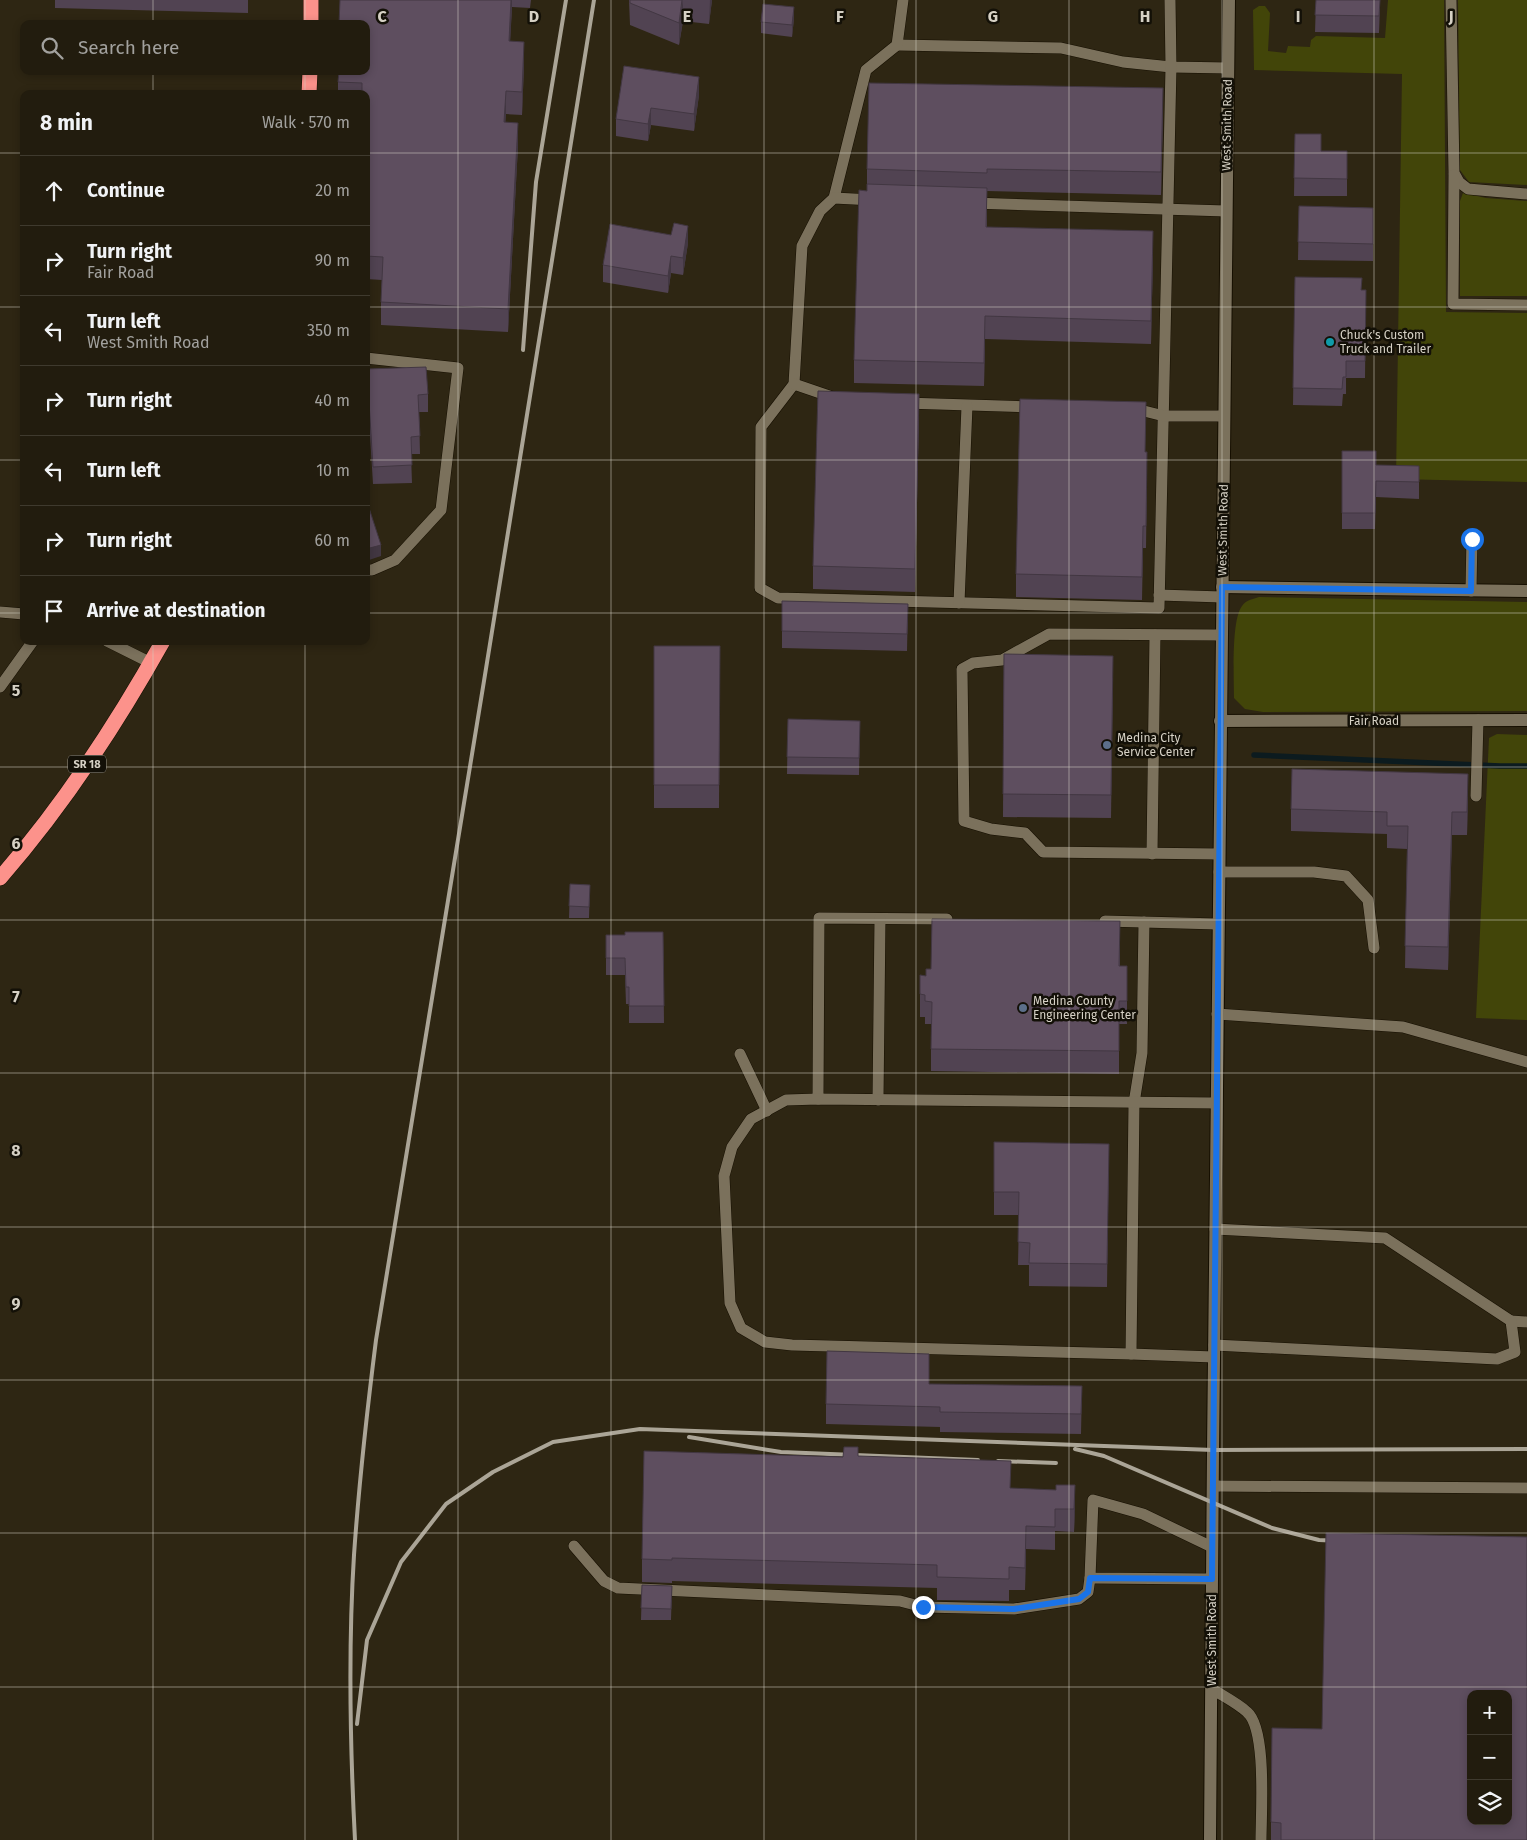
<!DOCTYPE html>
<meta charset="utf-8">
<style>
body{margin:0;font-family:"Fira Sans",sans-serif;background:#2a2517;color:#f1f3f6}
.controls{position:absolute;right:15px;bottom:15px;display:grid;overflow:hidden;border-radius:10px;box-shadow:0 2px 8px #0003}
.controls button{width:45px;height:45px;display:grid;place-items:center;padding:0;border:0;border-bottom:1px solid #3f3a2e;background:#221c0e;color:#f1f3f6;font:25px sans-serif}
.stop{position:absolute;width:15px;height:15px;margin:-11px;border:4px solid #1a73e8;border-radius:50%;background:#fff}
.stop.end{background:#1a73e8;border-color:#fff;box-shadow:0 1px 5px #0008}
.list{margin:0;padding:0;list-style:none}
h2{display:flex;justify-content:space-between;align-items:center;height:65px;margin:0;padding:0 20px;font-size:21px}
h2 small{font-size:16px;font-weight:400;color:#a2a19e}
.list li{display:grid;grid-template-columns:32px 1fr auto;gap:15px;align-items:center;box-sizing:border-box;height:70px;padding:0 20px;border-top:1px solid #3f3a2e}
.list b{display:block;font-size:19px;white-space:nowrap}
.list p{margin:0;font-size:16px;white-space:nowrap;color:#a2a19e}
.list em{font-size:16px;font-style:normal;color:#a2a19e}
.icon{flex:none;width:28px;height:28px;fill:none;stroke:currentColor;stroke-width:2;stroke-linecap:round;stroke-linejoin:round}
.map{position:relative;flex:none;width:1527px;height:1840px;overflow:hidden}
.search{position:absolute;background:#221c0e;box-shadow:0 2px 8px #0003;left:20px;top:20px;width:350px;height:55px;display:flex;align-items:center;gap:12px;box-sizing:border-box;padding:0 18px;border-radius:10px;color:#a2a19e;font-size:19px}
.panel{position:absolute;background:#221c0e;box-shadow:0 2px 8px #0003;left:20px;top:90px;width:350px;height:555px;border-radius:10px}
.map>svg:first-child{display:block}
.green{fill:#424509}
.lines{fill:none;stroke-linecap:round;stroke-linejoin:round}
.stream{stroke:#0c1b1f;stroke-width:5.5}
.lane-casing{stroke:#160f00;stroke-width:12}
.street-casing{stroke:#160f00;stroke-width:14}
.secondary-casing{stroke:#160f00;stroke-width:14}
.highway-casing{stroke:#160f00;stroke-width:16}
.lane{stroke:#7b715c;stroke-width:11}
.street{stroke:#7b715c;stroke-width:12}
.secondary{stroke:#7b715c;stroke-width:12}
.highway{stroke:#fc928b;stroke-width:15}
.rail{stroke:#aba597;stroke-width:4}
.wall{fill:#514352}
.shaded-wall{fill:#423742}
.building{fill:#5e4e5f;stroke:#423742;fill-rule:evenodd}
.route{stroke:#1a73e8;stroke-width:6}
.grid{fill:none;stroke:#d6d1c5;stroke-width:1;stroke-opacity:0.55}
.culture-dot{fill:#0f9aa8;stroke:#131007;stroke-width:2}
.service-dot{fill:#5c6f8a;stroke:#131007;stroke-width:2}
.labels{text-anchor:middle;stroke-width:5;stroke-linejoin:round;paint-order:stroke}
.shield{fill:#131007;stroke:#9c978c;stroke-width:1}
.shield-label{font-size:11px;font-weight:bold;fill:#d6d1c5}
.street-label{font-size:12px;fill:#d6d1c5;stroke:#131007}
.poi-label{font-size:12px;fill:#d6d1c5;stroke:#131007;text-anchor:start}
.grid-label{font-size:16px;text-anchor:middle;font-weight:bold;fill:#d6d1c5;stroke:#131007;stroke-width:5;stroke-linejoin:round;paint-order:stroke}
</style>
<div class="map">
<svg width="1527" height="1840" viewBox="0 0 1527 1840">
<rect width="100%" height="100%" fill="#2e2613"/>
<g class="green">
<path d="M1388,0H1444L1446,312L1527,313V482L1396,479L1402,74L1254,70L1253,10L1259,6H1265L1270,13L1268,51L1286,53L1288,46L1310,47L1311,40L1316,36L1385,38Z"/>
<path d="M1458,0H1527V185L1469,182L1460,170Z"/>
<path d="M1463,193L1486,198L1527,201V296H1460V201Z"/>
<path d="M1259,597L1527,602V711L1263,712L1245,709L1234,698C1234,679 1231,620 1242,606C1246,600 1253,599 1259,597Z"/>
<path d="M1497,734L1527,735V1020L1476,1018L1489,738Z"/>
</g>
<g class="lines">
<path class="stream" d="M1254,755L1500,766H1527"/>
<g class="lane-casing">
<g id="lane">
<path d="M1451,0L1454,173L1459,182L1468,189L1527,194"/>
<path d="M897,45L1061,48L1123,62L1171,67L1228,68"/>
<path d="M1454,175L1453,304L1527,305"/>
<path d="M834,198L866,70L897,45L903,0"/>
<path d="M873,200L834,198L820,211L802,246L794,384L761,427L760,588L778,598L1159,608L1171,67L1170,0"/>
<path d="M972,203L1226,211"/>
<path d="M366,358L458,368L441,510L395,560L372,570H366"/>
<path d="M794,384L832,397"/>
<path d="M905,403L1033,407"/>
<path d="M1132,408L1164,416H1224"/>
<path d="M1471,591L1472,535"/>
<path d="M1159,595L1222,597"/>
<path d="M959,603L967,406"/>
<path d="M0,612L24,614"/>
<path d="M107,641L151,663"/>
<path d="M0,687L33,641"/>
<path d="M1476,796L1478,720"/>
<path d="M1152,854L1155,635"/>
<path d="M1219,854L1043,852L1025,833L991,829L964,821L962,669L973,663L1002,660L1049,634L1221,635"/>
<path d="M1219,872H1314L1346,876L1368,900L1374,948"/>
<path d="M1105,921L1218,924"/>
<path d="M1144,922L1142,1053L1134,1103L1131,1354L1214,1357"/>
<path d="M1217,1014L1403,1027L1527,1062"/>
<path d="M740,1054L767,1111"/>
<path d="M818,1099L819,918L947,919"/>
<path d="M878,1100L880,919"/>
<path d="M1511,1321L1527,1322"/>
<path d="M1214,1345L1497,1359L1515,1352L1511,1321L1385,1238L1215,1229"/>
<path d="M1131,1354L792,1345L765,1342L741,1328L730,1303L724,1176L732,1147L751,1119L786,1100L818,1099L1216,1103"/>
<path d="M1213,1486L1527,1488"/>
<path d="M574,1546L604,1581L618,1588L900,1601L923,1607L1014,1609L1079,1599L1088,1592L1090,1578"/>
<path d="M1212,1579L1090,1578L1093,1500L1143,1514L1212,1547"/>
<path d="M1212,1689C1223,1696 1237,1703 1247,1712C1267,1729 1261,1813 1261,1840"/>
</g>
</g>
<g class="street-casing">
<g id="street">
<path d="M1222,587L1527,591"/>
<path d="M1220,721L1527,720"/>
</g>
</g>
<g class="secondary-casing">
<path id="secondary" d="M1210,1840L1213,1450L1229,0"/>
</g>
<g class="highway-casing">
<g id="highway">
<path d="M311,24V0"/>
<path d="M309,94L310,71"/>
<path d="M0,878C63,806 116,725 163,641"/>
</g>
</g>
<use href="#lane" class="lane"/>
<use href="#street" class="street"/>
<use href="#secondary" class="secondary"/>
<use href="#highway" class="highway"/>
<g class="rail">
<path d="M523,350L536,182L566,0"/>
<path d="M689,1437L781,1452L978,1460"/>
<path d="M1075,1449L1104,1456L1272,1528L1319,1540L1341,1541"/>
<path d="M998,1461L1056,1463"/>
<path d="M357,1724L367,1640L401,1562L446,1504L493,1472L553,1442L640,1429L1213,1450L1527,1449"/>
<path d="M355,1840C350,1745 348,1650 354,1555C359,1483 367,1411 376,1340L484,681L594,0"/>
</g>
</g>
<g class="wall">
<path d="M55,0H248V13L55,8Z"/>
<path d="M340,0H531L530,8L512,7L510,41L524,65L522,115L506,114L505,122L518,146L508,332L381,325V302L382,280L366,279V94H338V71H366Z"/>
<path d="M629,0H712L709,24L683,21L679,45L630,25Z"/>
<path d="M1316,0H1380L1379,33L1315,32Z"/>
<path d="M794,18L792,37L761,33V22Z"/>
<path d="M624,66L699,95L694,131L651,125L648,141L616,136V119Z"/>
<path d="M1163,111L1161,195L987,191V227L1153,254L1151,344L985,339L984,386L854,383V360L867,191V169Z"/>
<path d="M1295,134L1321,151H1347V196H1294Z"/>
<path d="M1299,206L1373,208V261L1298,260Z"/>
<path d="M688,243L683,275L671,273L668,293L603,282V265Z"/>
<path d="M1295,277L1362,290H1366L1365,378H1346V394H1343L1342,406L1293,405Z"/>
<path d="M367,369L428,394V412H419L420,454H411L412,483L373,484L367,386Z"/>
<path d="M919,417L915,592L813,589V566Z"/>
<path d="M1342,451L1376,465L1419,466V499L1376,497L1375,529H1342Z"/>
<path d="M1145,452L1147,475L1146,548H1143L1142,600L1016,597V574Z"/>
<path d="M782,601L908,604L907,651L782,648Z"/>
<path d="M654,646H720L719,808H654Z"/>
<path d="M1004,654L1113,678L1111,818L1003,817Z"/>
<path d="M788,719L860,721L859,775L787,774Z"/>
<path d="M1468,797L1467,835H1452L1448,970L1405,968L1407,849L1387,848V834L1291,831V809Z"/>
<path d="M570,884L590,885L589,918H569Z"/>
<path d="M1120,921V966L1127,989V1024H1119V1074L931,1071V1024H925V1017H920V994L926,976L931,969Z"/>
<path d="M663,932L664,1023H629V1004H626L625,975H606V935H625Z"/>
<path d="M994,1142L1109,1144L1107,1287L1029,1286V1265H1018L1019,1215H994Z"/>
<path d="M929,1384L1082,1386L1081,1434L940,1432V1427L826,1424V1404Z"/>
<path d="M858,1456L1010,1488L1075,1508L1074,1532L1055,1531V1550L1026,1549L1025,1590H1009V1601L937,1600V1588L672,1581V1583L642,1582V1559L843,1457Z"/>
<path d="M642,1585L672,1586L671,1620H641Z"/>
<path d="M1322,1729L1527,1840H1271V1822Z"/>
</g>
<g class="shaded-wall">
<path d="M511,0H512V7L509,64V41Z"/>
<path d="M683,0V21L679,45V23Z"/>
<path d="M710,0H712L709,24Z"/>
<path d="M1380,0L1379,33V16Z"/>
<path d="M794,7V18L792,37V25Z"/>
<path d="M524,42V65L522,115V92Z"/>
<path d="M699,77V95L694,131V114Z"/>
<path d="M1163,88V111L1161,195V172Z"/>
<path d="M506,91V114L504,145V122Z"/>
<path d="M651,108V125L648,141V124Z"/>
<path d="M518,123V146L508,332V309Z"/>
<path d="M688,226V243L683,275V258Z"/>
<path d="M1153,231V254L1151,344V321Z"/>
<path d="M671,256V273L668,293V276Z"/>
<path d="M985,316V339L984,386V363Z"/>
<path d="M919,394V417L915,592V569Z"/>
<path d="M381,545V556L366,561V549Z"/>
<path d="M1468,774V797L1467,835V812Z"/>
<path d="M1452,812V835L1448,970V947Z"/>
<path d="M1075,1485V1508L1074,1532V1509Z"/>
<path d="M1026,1526V1549L1025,1590V1568Z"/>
</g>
<g class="building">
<path d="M340,0H511L509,41L524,42L522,92L506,91L504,122L518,123L508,309L381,302L383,257L366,256V94H362V83L338,82L339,71H366V24H339Z"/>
<path d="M630,0H682L679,23L630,3Z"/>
<path d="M1316,0H1380L1379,16L1315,15Z"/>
<path d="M763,4L794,7L792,25L761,22Z"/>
<path d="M624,66L699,77L694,114L651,108L648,124L616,119Z"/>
<path d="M869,83L1163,88L1161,172L987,169V173L867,169Z"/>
<path d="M1295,134H1321V151H1347V179L1294,178Z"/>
<path d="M867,184L987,188L986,227L1153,231L1151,321L985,316L984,363L854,360L859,190L867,191Z"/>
<path d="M1299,206L1373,208V244L1298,242Z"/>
<path d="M674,223L688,226L683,258L671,256L668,276L603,265L610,224L671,235Z"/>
<path d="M1295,277L1362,278L1361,290H1366L1365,361H1346V377H1343L1342,389L1293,388Z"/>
<path d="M426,367L428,394L418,395L420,436L411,437L412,465L373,467L367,369Z"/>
<path d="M818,391L919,394L915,569L813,566Z"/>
<path d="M1020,399L1146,402L1145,452H1147L1146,526H1143L1142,577L1016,574Z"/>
<path d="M1342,451H1376V465L1419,466V482L1376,481L1375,513H1342Z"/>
<path d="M369,508L381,545L366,549V509Z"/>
<path d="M782,601L908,604L907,634L782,631Z"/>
<path d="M654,646H720L719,785H654Z"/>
<path d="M1004,654L1113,656L1111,795L1003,794Z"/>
<path d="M788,719L860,721L859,758L787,757Z"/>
<path d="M1292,769L1468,774L1467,812H1452L1448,947L1405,946L1408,826H1387V812L1291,809Z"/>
<path d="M570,884L590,885L589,907L569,906Z"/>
<path d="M932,919L1120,921L1119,966H1127V1001H1119V1051L931,1049L932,1002L925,1001V995L920,994V975L926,976V969H931Z"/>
<path d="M625,932H663L664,1006H629V987H626L625,958H606V935H625Z"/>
<path d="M994,1142L1109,1144L1107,1264L1029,1263L1030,1243L1018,1242L1019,1192H994Z"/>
<path d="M827,1351L929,1354V1384L1082,1386L1081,1414L940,1412V1407L826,1404Z"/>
<path d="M844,1447H858V1456L1011,1461L1010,1488L1056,1490V1485H1075L1074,1509H1055V1527L1026,1526L1025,1568L1009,1567V1579L937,1577V1565L672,1558V1560L642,1559L644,1451L843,1457Z"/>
<path d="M1326,1533L1527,1537V1840H1281V1823L1271,1822L1272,1728L1322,1729ZM1471,1694H1508V1821H1471Z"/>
<path d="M642,1585L672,1586L671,1609L641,1608Z"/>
</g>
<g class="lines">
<path class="route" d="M923,1607L1014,1609L1079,1599L1088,1592L1090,1578L1212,1579L1222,587L1471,591L1472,539"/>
</g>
<path class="grid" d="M153,0V24M305,0V24M458,0V1840M611,0V1840M764,0V1840M916,0V1840M1069,0V1840M1222,0V1840M1374,0V1840M153,71V94M305,71V94M0,153H24M366,153H1527M0,307H24M366,307H1527M0,460H24M366,460H1527M0,613H24M366,613H1527M153,641V1840M305,641V1840M0,767H1527M0,920H1527M0,1073H1527M0,1227H1527M0,1380H1527M0,1533H1527M0,1687H1527"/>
<circle class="culture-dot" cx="1330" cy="342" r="5"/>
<g class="service-dot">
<circle cx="1107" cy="745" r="5"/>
<circle cx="1023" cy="1008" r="5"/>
</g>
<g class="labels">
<rect class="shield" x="68" y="755.5" width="38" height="17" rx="4"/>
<g class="shield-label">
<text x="87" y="768">SR 18</text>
</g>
<g class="street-label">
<text transform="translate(1227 125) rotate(-89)" y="4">West Smith Road</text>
<text transform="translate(1223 530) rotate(-89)" y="4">West Smith Road</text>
<text x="1374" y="725">Fair Road</text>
<text transform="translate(1212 1640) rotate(-90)" y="4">West Smith Road</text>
</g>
<g class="poi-label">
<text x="1340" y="339">Chuck's Custom<tspan x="1340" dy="14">Truck and Trailer</tspan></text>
<text x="1117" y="742">Medina City<tspan x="1117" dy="14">Service Center</tspan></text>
<text x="1033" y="1005">Medina County<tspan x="1033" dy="14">Engineering Center</tspan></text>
</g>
</g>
<g class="grid-label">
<text x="382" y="22">C</text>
<text x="534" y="22">D</text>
<text x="687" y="22">E</text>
<text x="840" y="22">F</text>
<text x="993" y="22">G</text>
<text x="1145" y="22">H</text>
<text x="1298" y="22">I</text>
<text x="1451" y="22">J</text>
<text x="16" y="696">5</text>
<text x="16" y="849">6</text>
<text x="16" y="1002">7</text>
<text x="16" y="1156">8</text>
<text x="16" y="1309">9</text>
</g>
</svg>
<div class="controls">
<button>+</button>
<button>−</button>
<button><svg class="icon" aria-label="layers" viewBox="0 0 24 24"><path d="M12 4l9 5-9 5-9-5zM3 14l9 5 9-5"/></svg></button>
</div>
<div class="stop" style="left:1472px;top:539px"></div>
<div class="stop end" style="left:923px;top:1607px"></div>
<div class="search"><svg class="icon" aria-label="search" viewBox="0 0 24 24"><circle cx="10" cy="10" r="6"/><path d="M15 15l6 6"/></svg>Search here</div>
<section class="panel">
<h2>8 min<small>Walk · 570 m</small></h2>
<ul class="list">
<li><svg class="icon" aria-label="ahead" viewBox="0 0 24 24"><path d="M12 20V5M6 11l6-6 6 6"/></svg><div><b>Continue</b></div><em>20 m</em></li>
<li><svg class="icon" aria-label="right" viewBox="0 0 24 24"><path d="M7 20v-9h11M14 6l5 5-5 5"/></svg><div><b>Turn right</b><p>Fair Road</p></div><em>90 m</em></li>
<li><svg class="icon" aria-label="left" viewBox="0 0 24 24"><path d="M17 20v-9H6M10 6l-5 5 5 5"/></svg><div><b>Turn left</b><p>West Smith Road</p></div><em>350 m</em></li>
<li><svg class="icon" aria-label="right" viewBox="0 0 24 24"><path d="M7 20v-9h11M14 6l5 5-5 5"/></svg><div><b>Turn right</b></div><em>40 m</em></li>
<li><svg class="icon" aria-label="left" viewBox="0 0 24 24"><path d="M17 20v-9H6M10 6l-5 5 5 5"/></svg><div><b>Turn left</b></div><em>10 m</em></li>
<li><svg class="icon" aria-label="right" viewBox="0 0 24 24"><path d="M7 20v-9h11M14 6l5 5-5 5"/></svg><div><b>Turn right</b></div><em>60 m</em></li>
<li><svg class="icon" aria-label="arrive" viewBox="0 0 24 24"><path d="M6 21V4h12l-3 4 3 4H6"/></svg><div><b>Arrive at destination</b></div></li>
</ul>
</section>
</div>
